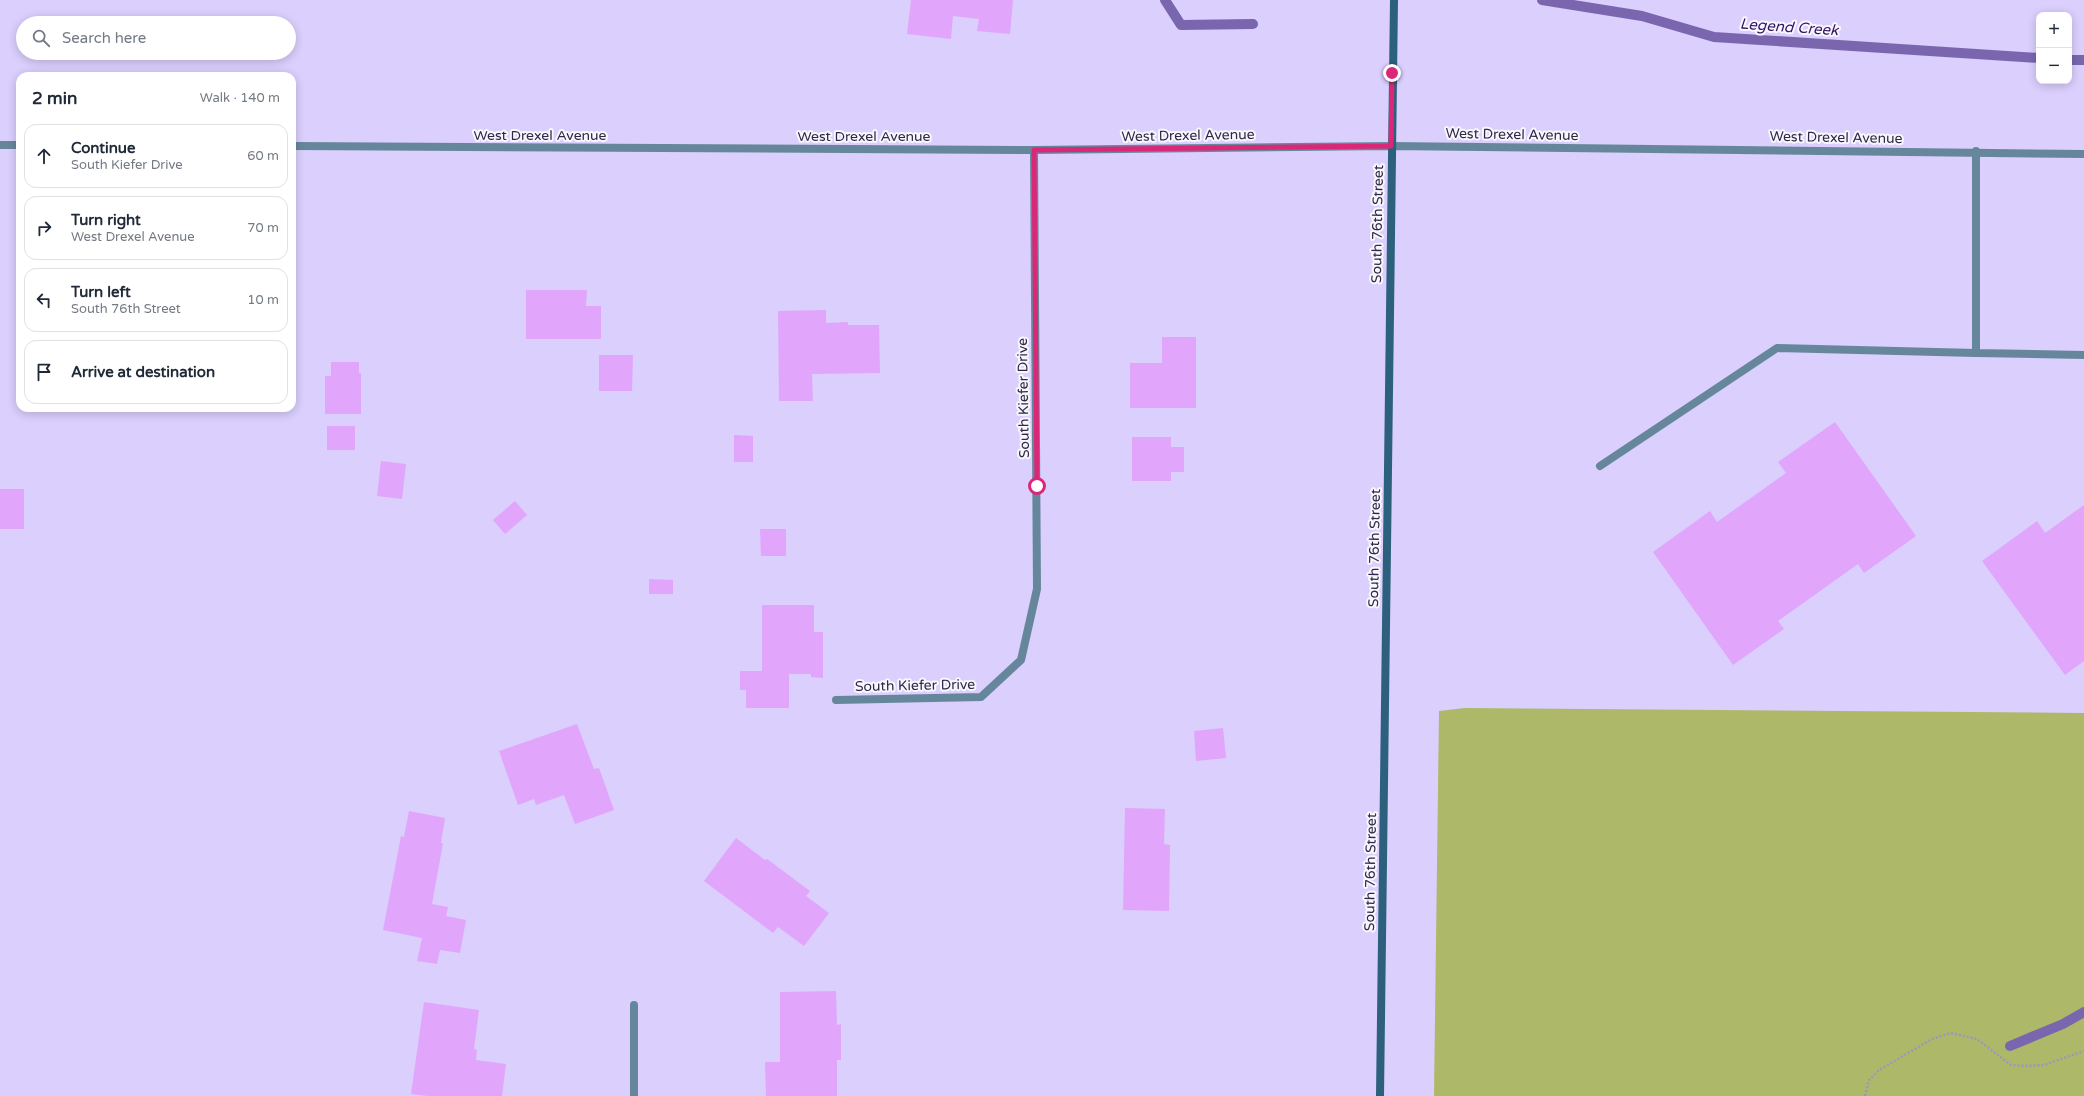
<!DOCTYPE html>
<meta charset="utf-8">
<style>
body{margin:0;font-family:"Varela Round",sans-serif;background:#f6f6f7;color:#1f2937}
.controls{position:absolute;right:12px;top:12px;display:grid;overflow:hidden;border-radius:8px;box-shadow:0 2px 10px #0003}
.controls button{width:36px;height:36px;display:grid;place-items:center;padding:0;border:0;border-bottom:1px solid #e0e1e3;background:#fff;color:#1f2937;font:20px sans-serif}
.stop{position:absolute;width:12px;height:12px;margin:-9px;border:3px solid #db2777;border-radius:50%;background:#fff}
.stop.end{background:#db2777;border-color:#fff;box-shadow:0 1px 4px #0008}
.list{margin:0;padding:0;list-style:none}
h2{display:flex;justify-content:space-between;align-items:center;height:52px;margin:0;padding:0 16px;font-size:17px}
h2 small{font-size:13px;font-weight:400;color:#747a83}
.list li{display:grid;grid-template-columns:26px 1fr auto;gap:12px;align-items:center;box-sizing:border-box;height:64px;margin:0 8px 8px;padding:0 8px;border:1px solid #e0e1e3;border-radius:12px}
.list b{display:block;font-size:15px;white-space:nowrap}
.list p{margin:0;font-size:13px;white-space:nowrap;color:#747a83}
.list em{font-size:13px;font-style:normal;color:#747a83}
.icon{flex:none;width:22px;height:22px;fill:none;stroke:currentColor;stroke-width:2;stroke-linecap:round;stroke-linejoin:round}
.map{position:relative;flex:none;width:2084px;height:1096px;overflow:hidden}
.search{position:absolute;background:#fff;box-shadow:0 2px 10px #0003;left:16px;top:16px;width:280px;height:44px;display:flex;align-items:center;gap:10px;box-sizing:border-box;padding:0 14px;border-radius:22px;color:#747a83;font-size:15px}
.panel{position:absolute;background:#fff;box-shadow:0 2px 10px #0003;left:16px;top:72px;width:280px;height:340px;border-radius:12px}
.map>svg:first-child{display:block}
.green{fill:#adb968}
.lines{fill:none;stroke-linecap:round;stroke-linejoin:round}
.stream{stroke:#7a66af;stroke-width:10}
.building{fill:#e2a5fc}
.path{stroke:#9f95bd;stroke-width:2.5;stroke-dasharray:2 2;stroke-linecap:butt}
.service{stroke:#66879b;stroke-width:8}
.minor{stroke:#66879b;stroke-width:8}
.tertiary{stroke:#66879b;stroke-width:8}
.secondary{stroke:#2c607d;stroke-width:8}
.route{stroke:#db2777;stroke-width:5}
.labels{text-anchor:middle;stroke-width:4;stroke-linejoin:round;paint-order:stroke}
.street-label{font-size:14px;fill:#302846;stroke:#f8f7fe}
.water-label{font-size:15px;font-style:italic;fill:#331163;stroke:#f8f7fe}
</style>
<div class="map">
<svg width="2084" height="1096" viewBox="0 0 2084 1096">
<rect width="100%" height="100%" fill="#dacffd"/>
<path class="green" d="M1465,708L2084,713V1096H1434L1439,711Z"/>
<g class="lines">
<g class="stream">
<path d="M1165,0L1181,25L1253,24"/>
<path d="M1542,0L1642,16L1714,37L2039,58"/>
<path d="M2069,60H2084"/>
<path d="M2010,1046L2063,1024L2084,1012"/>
</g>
</g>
<g class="building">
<path d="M911,0H1013L1010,34L977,31L979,19L953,16L951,39L907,34Z"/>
<path d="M526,290H587L586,306H601V339H526Z"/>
<path d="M826,310V323L848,322V325H879L880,373L812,374L813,401H779L778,311Z"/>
<path d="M1162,337H1196V408H1130V363H1162Z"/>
<path d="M599,355H633L632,391H599Z"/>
<path d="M331,362H359V373H361V414H325V376H331Z"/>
<path d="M1835,422L1916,536L1864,573L1858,564L1778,621L1784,629L1733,665L1653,552L1710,511L1717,522L1786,473L1778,462Z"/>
<rect x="327" y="426" width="28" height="24"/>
<path d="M734,435L753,436V462H734Z"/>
<path d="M1132,437H1171V447H1184V472H1171V481H1132Z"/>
<path d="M381,461L406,464L402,499L377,496Z"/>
<rect x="0" y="489" width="24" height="40"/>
<path d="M515,501L527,515L505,534L493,520Z"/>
<path d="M2084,505V661L2065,675L1982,561L2037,521L2045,533Z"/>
<path d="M760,529H786V556H761Z"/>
<path d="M649,579L673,580V594H649Z"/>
<path d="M762,605H814V632H823V678L811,677V674H789V708H746V690H740V671H762Z"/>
<path d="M577,724L594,769L599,768L614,810L575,824L564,795L536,805L534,799L518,805L499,751Z"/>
<path d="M1223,728L1226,758L1196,761L1194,731Z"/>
<path d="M1125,808L1165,809L1164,844L1170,845L1169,911L1123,910Z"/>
<path d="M409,811L445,818L441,843H443L432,904L448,907L446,916L466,920L460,953L440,950L437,964L417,961L422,938L383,930L401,836L404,837Z"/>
<path d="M736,838L765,860L767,859L810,891L806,896L829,913L804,946L778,927L773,933L704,881Z"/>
<path d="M836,991L837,1025L841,1024V1060H837V1096H766L765,1062H780V992Z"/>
<path d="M424,1002L479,1010L474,1049L477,1050L476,1060L506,1064L502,1096H428L411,1094Z"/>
</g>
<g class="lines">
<path class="path" d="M1865,1096L1869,1080L1879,1070L1932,1039L1951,1033L1977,1039L2011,1065L2025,1066L2044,1065L2084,1051"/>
<g class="service">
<path d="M1976,151V353L2084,355"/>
<path d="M1600,466L1777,348L1976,353"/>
</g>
<g class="minor">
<path d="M836,700L981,697L1021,660L1037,589L1034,150"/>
<path d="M634,1096V1005"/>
</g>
<g class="tertiary">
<path d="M0,145H20"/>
<path d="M292,146L1034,150L1391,146L2084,154"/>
</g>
<path class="secondary" d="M1380,1096L1394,0"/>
</g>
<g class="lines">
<path class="route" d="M1037,486L1034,150L1391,146L1392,73"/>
</g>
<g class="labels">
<g class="street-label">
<text transform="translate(1512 134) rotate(1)" y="5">West Drexel Avenue</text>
<text x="540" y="140">West Drexel Avenue</text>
<text transform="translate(1188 135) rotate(-1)" y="5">West Drexel Avenue</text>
<text x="864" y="141">West Drexel Avenue</text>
<text transform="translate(1836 137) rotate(1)" y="5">West Drexel Avenue</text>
<text transform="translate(1377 224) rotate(-89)" y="5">South 76th Street</text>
<text transform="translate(1023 398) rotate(-91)" y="5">South Kiefer Drive</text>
<text transform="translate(1374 548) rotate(-89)" y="5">South 76th Street</text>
<text transform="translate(915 685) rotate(-1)" y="5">South Kiefer Drive</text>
<text transform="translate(1370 872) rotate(-89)" y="5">South 76th Street</text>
</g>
<g class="water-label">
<text transform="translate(1789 27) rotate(4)" y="5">Legend Creek</text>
</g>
</g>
</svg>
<div class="controls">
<button>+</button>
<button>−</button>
</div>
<div class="stop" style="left:1037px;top:486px"></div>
<div class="stop end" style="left:1392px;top:73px"></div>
<div class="search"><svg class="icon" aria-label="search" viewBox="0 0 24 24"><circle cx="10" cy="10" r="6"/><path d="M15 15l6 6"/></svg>Search here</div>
<section class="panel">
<h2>2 min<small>Walk · 140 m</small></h2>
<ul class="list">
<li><svg class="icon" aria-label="ahead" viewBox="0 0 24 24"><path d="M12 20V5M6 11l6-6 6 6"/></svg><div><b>Continue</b><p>South Kiefer Drive</p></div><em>60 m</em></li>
<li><svg class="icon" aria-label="right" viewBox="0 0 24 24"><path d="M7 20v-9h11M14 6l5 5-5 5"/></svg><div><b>Turn right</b><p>West Drexel Avenue</p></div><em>70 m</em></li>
<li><svg class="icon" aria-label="left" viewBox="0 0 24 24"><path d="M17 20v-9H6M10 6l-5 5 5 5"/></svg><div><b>Turn left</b><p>South 76th Street</p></div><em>10 m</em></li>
<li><svg class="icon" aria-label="arrive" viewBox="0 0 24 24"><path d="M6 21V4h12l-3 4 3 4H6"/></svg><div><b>Arrive at destination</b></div></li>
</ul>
</section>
</div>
